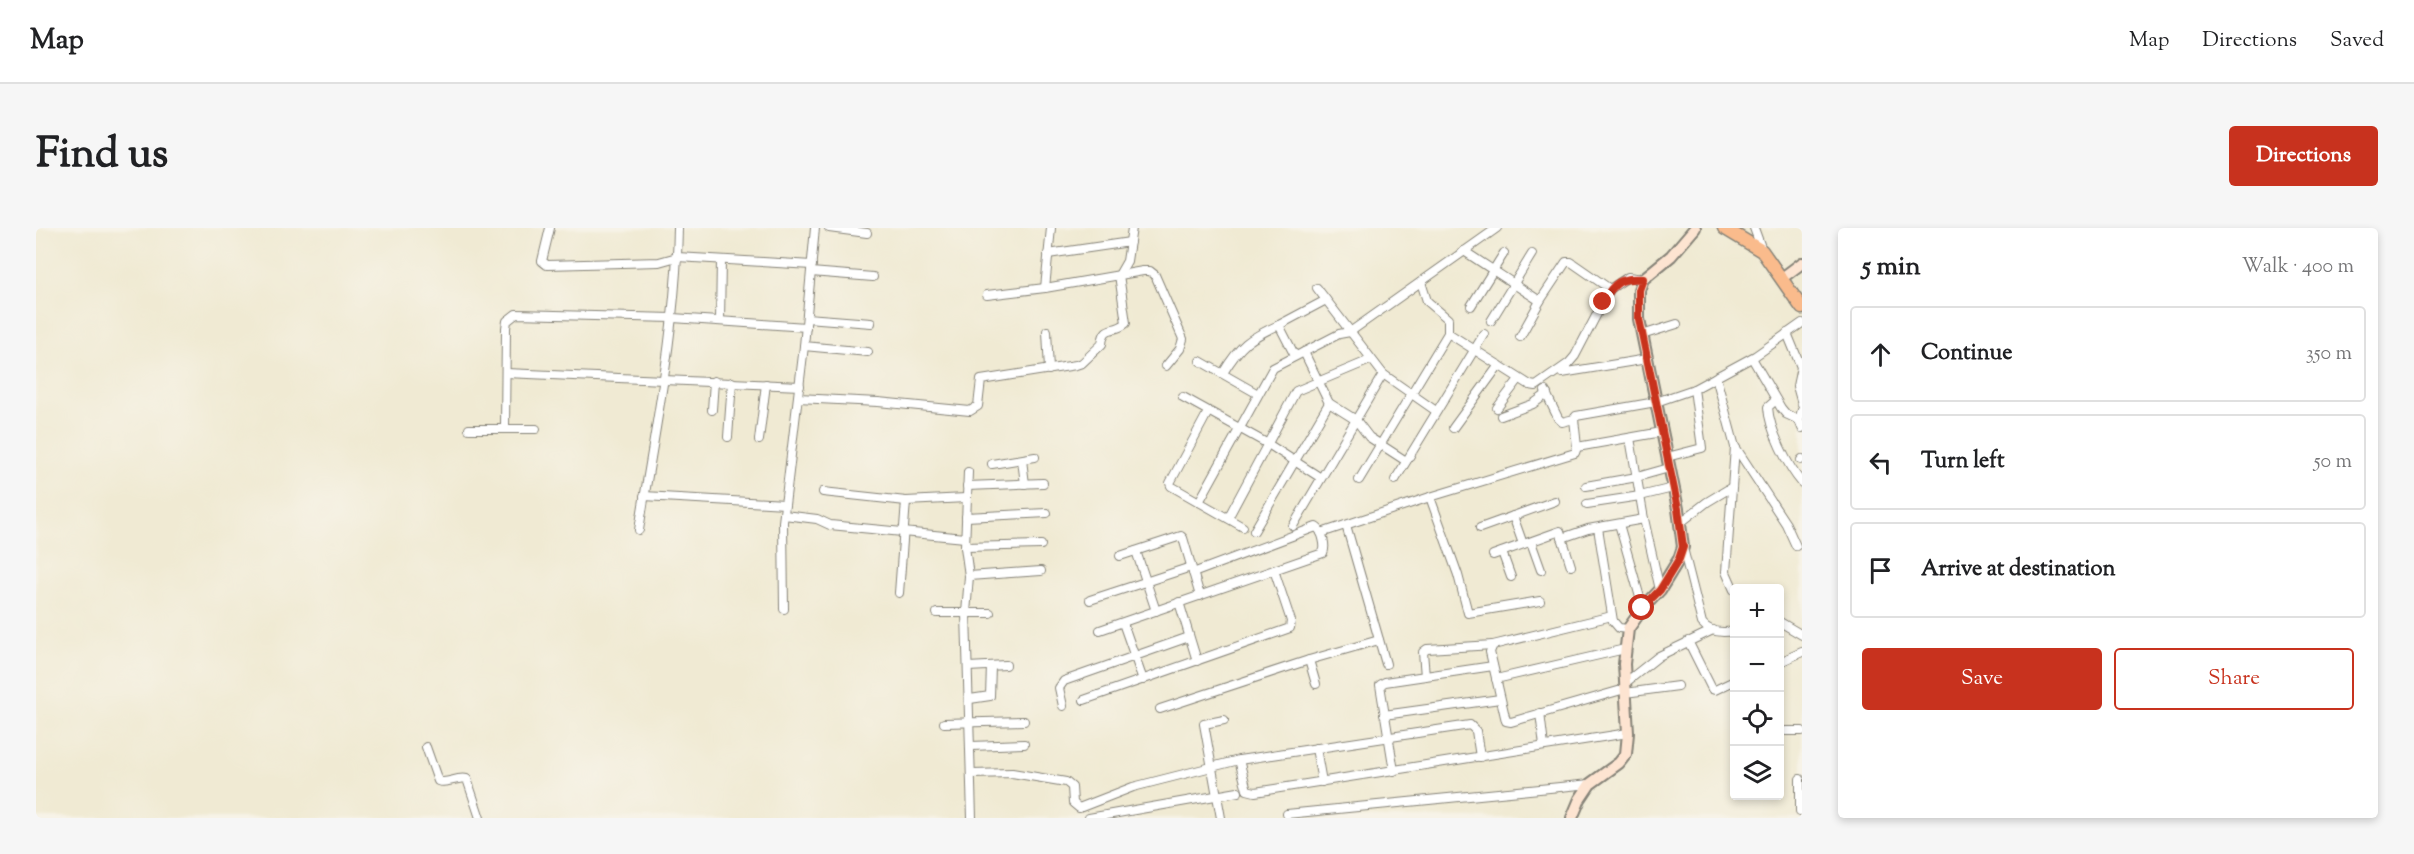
<!DOCTYPE html>
<meta charset="utf-8">
<style>
body{margin:0;font-family:"Sorts Mill Goudy",serif;background:#f6f6f6;color:#202124}
.controls{position:absolute;right:18px;bottom:18px;display:grid;overflow:hidden;border-radius:6px;box-shadow:0 3px 9px #0003}
.controls button{width:54px;height:54px;display:grid;place-items:center;padding:0;border:0;border-bottom:2px solid #e0e0e0;background:#fff;color:#202124;font:30px sans-serif}
.stop{position:absolute;width:18px;height:18px;margin:-14px;border:4px solid #c8321e;border-radius:50%;background:#fff}
.stop.end{background:#c8321e;border-color:#fff;box-shadow:0 2px 6px #0008}
.list{margin:0;padding:0;list-style:none}
h2{display:flex;justify-content:space-between;align-items:center;height:78px;margin:0;padding:0 24px;font-size:26px}
h2 small{font-size:20px;font-weight:400;color:#757577}
.list li{display:grid;grid-template-columns:39px 1fr auto;gap:18px;align-items:center;box-sizing:border-box;height:96px;margin:0 12px 12px;padding:0 12px;border:2px solid #e0e0e0;border-radius:6px}
.list b{display:block;font-size:22px;white-space:nowrap}
.list em{font-size:20px;font-style:normal;color:#757577}
.actions{display:flex;gap:12px;padding:18px 24px}
.actions a{flex:1;padding:14px 0;border:2px solid #c8321e;border-radius:6px;text-align:center;font-size:21px;color:#c8321e}
.actions .main{background:#c8321e;color:#fff}
.icon{flex:none;width:33px;height:33px;fill:none;stroke:currentColor;stroke-width:2;stroke-linecap:round;stroke-linejoin:round}
.map{position:relative;flex:none;width:1766px;height:590px;overflow:hidden;border-radius:6px}
header{display:flex;align-items:center;gap:36px;box-sizing:border-box;height:84px;padding:0 30px;background:#fff;border-bottom:2px solid #e0e0e0}
header strong{font-size:28px}
nav{display:flex;gap:33px;margin-inline-start:auto;font-size:21px}
.intro{display:flex;align-items:center;justify-content:space-between;box-sizing:border-box;height:144px;padding:0 36px}
h1{margin:0;font-size:42px}
.button{padding:15px 27px;border-radius:6px;background:#c8321e;color:#fff;font-size:21px;font-weight:700}
main{display:flex;gap:36px;padding:0 36px}
aside{flex:1;background:#fff;border-radius:6px;box-shadow:0 3px 9px #0003}
.map>svg:first-child{display:block}
.lines{fill:none;stroke-linecap:round;stroke-linejoin:round}
.street-casing{stroke:#868378;stroke-width:10}
.secondary-casing{stroke:#868378;stroke-width:14}
.primary-casing{stroke:#868378;stroke-width:15}
.street{stroke:#fff;stroke-width:8}
.secondary{stroke:#fde4d1;stroke-width:10}
.primary{stroke:#fabb8c;stroke-width:12}
.route{stroke:#c8321e;stroke-width:8}
</style>
<header>
<strong>Map</strong>
<nav><a>Map</a><a>Directions</a><a>Saved</a></nav>
</header>
<div class="intro"><h1>Find us</h1><a class="button">Directions</a></div>
<main>
<div class="map">
<svg width="1766" height="590" viewBox="0 0 1766 590">
<rect width="100%" height="100%" fill="#f7f3e8"/>
<filter id="ink" filterUnits="userSpaceOnUse"><feTurbulence type="fractalNoise" baseFrequency=".0167" numOctaves="2"/><feDisplacementMap in="SourceGraphic" scale="12" xChannelSelector="R" yChannelSelector="G"/><feConvolveMatrix kernelMatrix="1 2 1 2 8 2 1 2 1" color-interpolation-filters="sRGB"/></filter>
<filter id="wash" filterUnits="userSpaceOnUse"><feTurbulence type="fractalNoise" baseFrequency=".008" numOctaves="4" result="noise"/><feDisplacementMap in="SourceGraphic" scale="24" xChannelSelector="R" yChannelSelector="G"/><feGaussianBlur stdDeviation="1.35" result="paint"/><feColorMatrix in="noise" values="0 0 0 0 0 0 0 0 0 0 0 0 0 0 0 0 0 1.4 0 .05"/><feComposite in="paint" operator="in"/></filter>
<g filter="url(#wash)">
<rect width="100%" height="100%" fill="#f0ead3"/>
</g>
<g filter="url(#ink)">
<g class="lines">
<g class="street-casing">
<g id="street">
<path d="M514,0L506,33L511,37L623,34L641,29L776,37"/>
<path d="M793,0L831,5"/>
<path d="M1718,0L1726,22"/>
<path d="M1428,23L1504,73"/>
<path d="M1012,26L1094,14"/>
<path d="M775,44L837,49"/>
<path d="M1385,54L1391,73L1412,91V105"/>
<path d="M1009,60L1015,0"/>
<path d="M1281,60L1347,146L1400,183"/>
<path d="M951,67L1009,60L1107,43H1114L1119,47L1147,111L1144,121L1130,138"/>
<path d="M1435,78L1468,25"/>
<path d="M771,90L835,95"/>
<path d="M684,93L685,32"/>
<path d="M1455,93L1496,26"/>
<path d="M1011,103L1013,142"/>
<path d="M1751,105L1765,139L1761,158L1766,176"/>
<path d="M1606,107L1641,96"/>
<path d="M1484,109L1504,73L1530,34H1535L1574,61"/>
<path d="M768,118L832,124"/>
<path d="M1259,128L1243,97L1290,72"/>
<path d="M1716,130L1745,180L1750,186L1763,192"/>
<path d="M1164,133L1222,166"/>
<path d="M470,145L764,158"/>
<path d="M1187,145C1204,117 1213,110 1243,97"/>
<path d="M1526,145L1611,131"/>
<path d="M1680,149L1699,219L1690,344L1698,362"/>
<path d="M1509,163L1522,190L1526,194L1538,191"/>
<path d="M1147,169L1232,216L1285,250"/>
<path d="M762,170L842,174L934,183L942,178L945,152L1040,137L1046,135L1066,116C1068,95 1078,106 1090,95L1083,47L1091,33L1096,0"/>
<path d="M1740,172L1732,179C1733,201 1752,239 1766,255"/>
<path d="M1293,175L1320,192L1333,209L1370,233"/>
<path d="M1461,180L1483,151"/>
<path d="M676,182L678,153"/>
<path d="M1766,182L1763,192L1766,200"/>
<path d="M1172,184L1134,255L1135,258L1207,299"/>
<path d="M1465,188L1497,176L1511,166"/>
<path d="M1417,200L1463,137"/>
<path d="M433,201H500"/>
<path d="M469,201L470,100L471,93L480,86L637,90L770,99"/>
<path d="M692,209L696,154"/>
<path d="M1594,210L1608,291L1624,362"/>
<path d="M723,212L730,156"/>
<path d="M1541,219L1626,204"/>
<path d="M1700,220L1750,296L1760,318"/>
<path d="M1631,229L1666,220L1658,161"/>
<path d="M986,232L989,256"/>
<path d="M1765,232L1766,231"/>
<path d="M956,236L999,229"/>
<path d="M932,244L929,319L933,348L930,385L936,590"/>
<path d="M1323,252L1412,105L1494,157L1500,158L1533,135L1539,128L1574,61L1592,49L1607,51"/>
<path d="M1359,252L1448,106"/>
<path d="M931,258L1007,255"/>
<path d="M1550,258L1601,249L1633,240"/>
<path d="M787,264L870,273L930,270"/>
<path d="M608,268L749,276"/>
<path d="M1394,269L1422,347L1432,385L1504,373"/>
<path d="M1163,274L1237,140L1303,106L1314,104L1461,0"/>
<path d="M1551,276L1604,268L1637,260"/>
<path d="M748,287L781,291L794,297L929,310"/>
<path d="M1477,288L1487,316"/>
<path d="M930,289L1011,285"/>
<path d="M1192,290L1260,163L1334,132"/>
<path d="M1644,295L1671,274L1696,259"/>
<path d="M1583,296L1607,380"/>
<path d="M1310,297L1350,436"/>
<path d="M1257,298L1347,146"/>
<path d="M1444,300L1519,273"/>
<path d="M1562,300L1577,393L1583,400L1592,401"/>
<path d="M603,302C619,201 640,102 642,0"/>
<path d="M1218,303L1293,175L1268,124"/>
<path d="M1285,305L1394,269L1539,225L1541,219L1538,191L1540,188L1620,174L1658,161L1719,128L1766,95"/>
<path d="M1526,310L1552,301L1608,291"/>
<path d="M1495,314L1505,342"/>
<path d="M929,319L1005,317"/>
<path d="M1647,320L1666,395C1674,405 1687,405 1698,403"/>
<path d="M1100,323L1120,383"/>
<path d="M1466,324L1475,349"/>
<path d="M1457,327L1524,303L1535,338"/>
<path d="M1084,328L1145,308L1147,310L1164,368"/>
<path d="M933,348L1005,343"/>
<path d="M863,365L870,273"/>
<path d="M1054,372L1155,339"/>
<path d="M1143,374L1161,433"/>
<path d="M748,381L747,294L768,118L779,0"/>
<path d="M901,385H954"/>
<path d="M1576,388L1457,417L1454,424L1470,493L1475,494L1589,461"/>
<path d="M1744,394L1766,407"/>
<path d="M1087,395L1107,452"/>
<path d="M1064,402L1287,325C1290,319 1287,303 1280,299L1157,345"/>
<path d="M1652,413L1676,461L1679,462L1698,453"/>
<path d="M1273,432L1280,456"/>
<path d="M1744,434L1766,424"/>
<path d="M932,439L970,437"/>
<path d="M1389,448L1387,424L1391,421L1457,417"/>
<path d="M1460,451L1589,421"/>
<path d="M1589,455L1623,428L1677,402"/>
<path d="M1589,465L1642,458"/>
<path d="M934,471L954,468L955,438"/>
<path d="M1048,472L1254,400L1255,393L1238,342"/>
<path d="M1027,478L1023,460L1028,453L1153,409"/>
<path d="M1124,481L1273,432L1343,412"/>
<path d="M1504,485L1508,518"/>
<path d="M1348,487L1464,471"/>
<path d="M908,495L988,493"/>
<path d="M1750,503H1766"/>
<path d="M935,518L988,516"/>
<path d="M390,519L402,553C411,557 421,548 431,551L444,590"/>
<path d="M1280,520L1286,554"/>
<path d="M1203,532L1211,562L1219,564L1592,505"/>
<path d="M1358,543L1344,457L1349,454L1457,438"/>
<path d="M936,546L976,545L1030,554L1036,559L1037,575L1043,580L1097,559L1203,532L1434,497L1440,503L1444,529"/>
<path d="M1764,551V583H1766"/>
<path d="M1251,586L1554,556"/>
<path d="M1053,590L1202,564"/>
<path d="M1185,590L1168,496L1188,492"/>
</g>
</g>
<g class="secondary-casing">
<g id="secondary">
<path d="M1746,50L1766,35"/>
<path d="M1536,590L1544,571L1554,556L1583,535L1590,526L1592,505L1588,436L1592,401L1607,380L1624,362L1643,331L1647,319L1642,281L1603,91V62L1607,51L1635,28L1659,0"/>
</g>
</g>
<g class="primary-casing">
<path id="primary" d="M1688,0L1726,23L1766,80"/>
</g>
<use href="#street" class="street"/>
<use href="#secondary" class="secondary"/>
<use href="#primary" class="primary"/>
</g>
</g>
<g class="lines" filter="url(#ink)">
<path class="route" d="M1567,74C1578,54 1585,49 1607,51L1603,62V91L1642,281L1647,319L1643,331L1624,362L1606,380"/>
</g>
</svg>
<div class="controls">
<button>+</button>
<button>−</button>
<button><svg class="icon" aria-label="locate" viewBox="0 0 24 24"><circle cx="12" cy="12" r="6"/><path d="M12 2v4M12 18v4M2 12h4M18 12h4"/></svg></button>
<button><svg class="icon" aria-label="layers" viewBox="0 0 24 24"><path d="M12 4l9 5-9 5-9-5zM3 14l9 5 9-5"/></svg></button>
</div>
<div class="stop" style="left:1606px;top:380px"></div>
<div class="stop end" style="left:1567px;top:74px"></div>
</div>
<aside>
<h2>5 min<small>Walk · 400 m</small></h2>
<ul class="list">
<li><svg class="icon" aria-label="ahead" viewBox="0 0 24 24"><path d="M12 20V5M6 11l6-6 6 6"/></svg><div><b>Continue</b></div><em>350 m</em></li>
<li><svg class="icon" aria-label="left" viewBox="0 0 24 24"><path d="M17 20v-9H6M10 6l-5 5 5 5"/></svg><div><b>Turn left</b></div><em>50 m</em></li>
<li><svg class="icon" aria-label="arrive" viewBox="0 0 24 24"><path d="M6 21V4h12l-3 4 3 4H6"/></svg><div><b>Arrive at destination</b></div></li>
</ul>
<div class="actions"><a class="main">Save</a><a>Share</a></div>
</aside>
</main>
